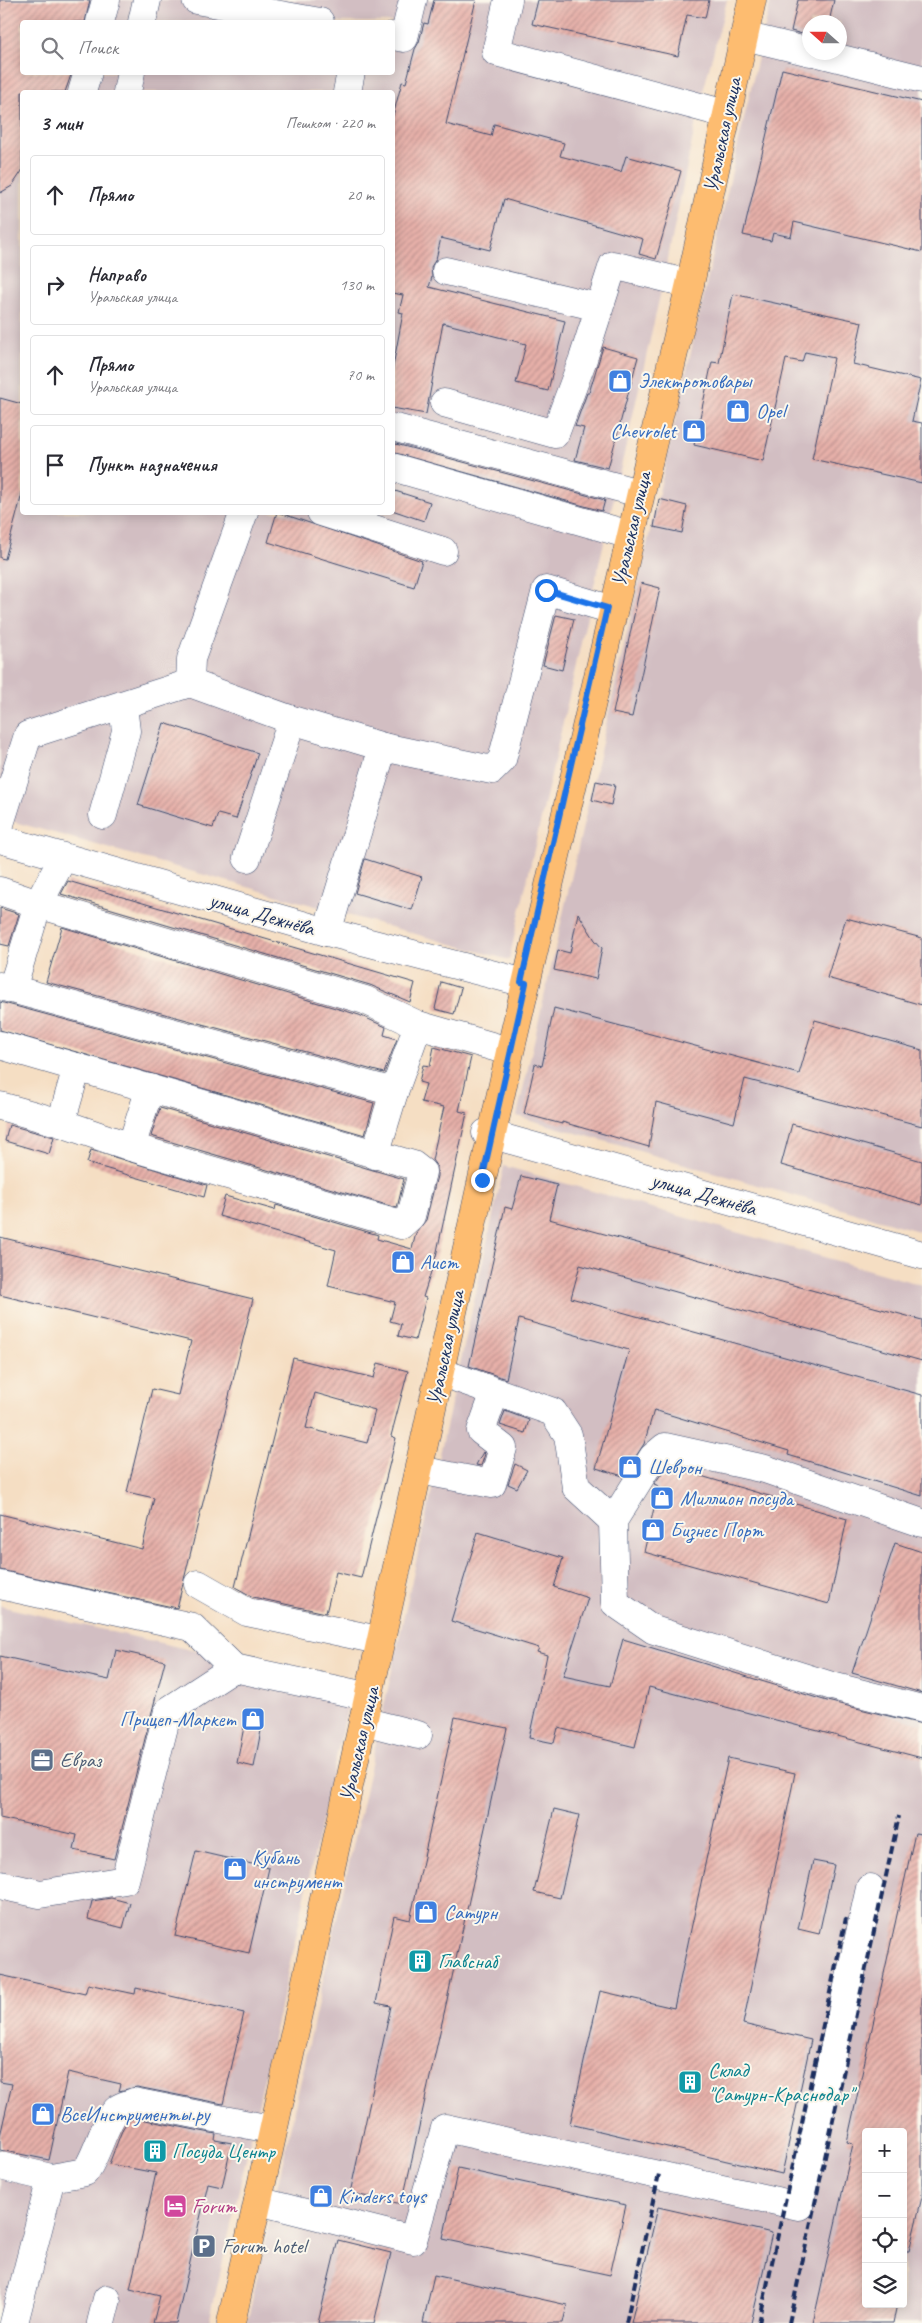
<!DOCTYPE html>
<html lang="ru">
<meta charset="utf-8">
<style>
body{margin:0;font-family:Caveat,sans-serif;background:#f7f7f7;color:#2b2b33}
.controls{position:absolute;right:15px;bottom:15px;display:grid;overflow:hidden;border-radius:5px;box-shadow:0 2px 12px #0003}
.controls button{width:45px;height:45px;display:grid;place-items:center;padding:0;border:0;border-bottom:1px solid #e1e1e2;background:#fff;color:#2b2b33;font:25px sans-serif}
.compass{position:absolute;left:802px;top:15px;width:45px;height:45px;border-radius:50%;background:#fff;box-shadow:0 2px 12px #0003;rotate:291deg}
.stop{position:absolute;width:15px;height:15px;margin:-11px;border:4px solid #1a73e8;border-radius:50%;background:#fff}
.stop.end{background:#1a73e8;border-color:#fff;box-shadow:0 1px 5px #0008}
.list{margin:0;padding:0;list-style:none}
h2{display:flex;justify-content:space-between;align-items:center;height:65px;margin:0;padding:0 20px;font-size:21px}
h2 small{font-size:16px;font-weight:400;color:#7c7c81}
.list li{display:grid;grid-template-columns:32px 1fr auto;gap:15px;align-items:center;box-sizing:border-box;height:80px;margin:0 10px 10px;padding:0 10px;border:1px solid #e1e1e2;border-radius:5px}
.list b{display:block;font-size:19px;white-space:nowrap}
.list p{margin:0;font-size:16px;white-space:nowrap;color:#7c7c81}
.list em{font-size:16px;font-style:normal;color:#7c7c81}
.icon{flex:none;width:28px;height:28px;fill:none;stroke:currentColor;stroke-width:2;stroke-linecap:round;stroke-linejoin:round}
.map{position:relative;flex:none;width:922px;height:2323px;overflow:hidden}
.search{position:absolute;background:#fff;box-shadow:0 2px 12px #0003;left:20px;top:20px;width:375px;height:55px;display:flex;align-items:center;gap:12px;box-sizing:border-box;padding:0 18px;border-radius:5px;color:#7c7c81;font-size:19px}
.panel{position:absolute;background:#fff;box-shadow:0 2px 12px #0003;left:20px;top:90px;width:375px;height:425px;border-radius:5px}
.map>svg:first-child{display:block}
.industrial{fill:#d2bec2;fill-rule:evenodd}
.building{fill:url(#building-hatch);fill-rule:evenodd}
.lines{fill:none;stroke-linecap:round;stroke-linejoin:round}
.minor-casing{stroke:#3c496d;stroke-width:29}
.major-casing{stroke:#3c496d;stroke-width:29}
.minor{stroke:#fff;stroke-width:28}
.major{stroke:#fdbc70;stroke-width:28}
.rail{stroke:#1b2f5e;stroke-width:4;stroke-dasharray:8 4;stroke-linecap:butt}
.route{stroke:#1a73e8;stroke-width:6}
.labels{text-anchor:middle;stroke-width:4;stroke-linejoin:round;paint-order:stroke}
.street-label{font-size:21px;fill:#1b2f5e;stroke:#fbf7ec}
.shop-label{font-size:21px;fill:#366cbe;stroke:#fbf7ec;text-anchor:start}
.service-label{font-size:21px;fill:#4e5e75;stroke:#fbf7ec;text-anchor:start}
.culture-label{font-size:21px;fill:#0d838f;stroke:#fbf7ec;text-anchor:start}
.hotel-label{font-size:21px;fill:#b23c85;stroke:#fbf7ec;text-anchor:start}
</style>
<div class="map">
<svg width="922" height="2323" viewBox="0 0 922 2323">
<defs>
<pattern id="building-hatch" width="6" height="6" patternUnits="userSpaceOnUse" patternTransform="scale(1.25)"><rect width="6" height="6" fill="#e7b0a9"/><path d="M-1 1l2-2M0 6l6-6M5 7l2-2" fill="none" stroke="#ba908d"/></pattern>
</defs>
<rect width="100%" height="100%" fill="#fbf7ec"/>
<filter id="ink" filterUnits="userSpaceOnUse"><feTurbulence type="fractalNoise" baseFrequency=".02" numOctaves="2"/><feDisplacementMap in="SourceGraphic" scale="10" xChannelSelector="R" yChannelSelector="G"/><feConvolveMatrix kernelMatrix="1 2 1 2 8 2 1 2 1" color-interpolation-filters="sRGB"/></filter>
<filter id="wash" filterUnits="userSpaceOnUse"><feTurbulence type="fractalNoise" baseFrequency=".0096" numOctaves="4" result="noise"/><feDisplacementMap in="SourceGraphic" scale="20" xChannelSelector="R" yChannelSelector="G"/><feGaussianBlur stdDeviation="1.12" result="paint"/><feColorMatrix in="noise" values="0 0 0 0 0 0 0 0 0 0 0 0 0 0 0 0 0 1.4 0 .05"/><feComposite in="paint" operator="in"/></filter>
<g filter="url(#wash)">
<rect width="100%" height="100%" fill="#f5dec3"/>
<g class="industrial">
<path d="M0,0H727L699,107L664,278L509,960L0,818ZM22,22H392V72H22ZM22,92H392V512H22Z"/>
<path d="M771,0H922V1232L517,1116ZM810,22H840V52H810Z"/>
<path d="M504,1166L922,1285V2323H247ZM866,2132H903V2304H866Z"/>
<path d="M0,1606L352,1687L209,2323H0Z"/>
</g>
<g id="blocks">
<g class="building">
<path d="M0,0H90L85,22H22V72H72L65,92H22V171L12,186L0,193Z"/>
<path d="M434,0H476L446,124L491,136L494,124L564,143L560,156L621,172L626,156L681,171L656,259L639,254L643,239L504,199L490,250L441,238L436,259L431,267L432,277L429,287L565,321L548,391L516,383L526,344L443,323L426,414L392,408V372L403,313L399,312L403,295L392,293V119L402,82L406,83L415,49L419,42L424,23L428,24Z"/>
<path d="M538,0H709L705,18L687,15L678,56L532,24Z"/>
<path d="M798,0H834L829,22H810V36L791,31Z"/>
<path d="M782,69L922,102V252L794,222L791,237L773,233L771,241L743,235Z"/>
<path d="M733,294L862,322L853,364L921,380L912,421L922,423V483L812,459L834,358L805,352L802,362L786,359L763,461L694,445L712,362L719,363Z"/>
<path d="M603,347L638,357L608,468L575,460L584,428L575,426L587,393H589Z"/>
<path d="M0,398L22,404V494L5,559L0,558Z"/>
<path d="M392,443L605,500L602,511L392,452Z"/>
<path d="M392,490L430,502L424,521L392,510Z"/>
<path d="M659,499L687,506L682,533L654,527Z"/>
<path d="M277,512L422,561L414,587L268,542Z"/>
<path d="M641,583L660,588L632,717L613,713Z"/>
<path d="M556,615L574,619L562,670L543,665Z"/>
<path d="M164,723L258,753L236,819L218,814L213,828L138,805Z"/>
<path d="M596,781L615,785L611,805L592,800Z"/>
<path d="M365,859L422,877L412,910L355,893Z"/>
<path d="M68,881L415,983L410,1002L370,985L61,894Z"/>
<path d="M0,908L19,914L9,946L0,944Z"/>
<path d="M578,913L595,940L602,948L596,979L554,970L558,950L570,953Z"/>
<path d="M846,918L922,938V1005L827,978Z"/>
<path d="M62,927L359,1015L386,1027L384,1035L397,1039L384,1073L46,982Z"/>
<path d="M441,982L461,988L454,1014L435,1009Z"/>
<path d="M0,1002L374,1103L365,1135L0,1030Z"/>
<path d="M554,1008L799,1074L815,1020L922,1050V1126L745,1079L734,1123L656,1102L649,1147L562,1122V1124L524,1114L535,1064L542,1066Z"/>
<path d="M434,1047L471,1057L459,1111L467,1113L436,1256L423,1297L426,1298L415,1340L398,1336L401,1324L390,1321L395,1302L328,1286L336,1250L219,1216L225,1196L275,1210L276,1205L378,1235L377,1239L412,1249L416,1233L426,1220L437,1176V1167L432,1160L444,1107L421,1102L426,1084L419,1082L423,1065L430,1066Z"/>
<path d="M160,1108L404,1179L397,1208L151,1136Z"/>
<path d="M792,1124L922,1161V1205L781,1165Z"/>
<path d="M9,1125L54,1137L49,1154L5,1141Z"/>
<path d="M91,1150L207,1185L204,1197L87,1163Z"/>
<path d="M521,1176L557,1185L549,1219L922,1320V1361L580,1265L571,1298L922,1395V1496L788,1455L789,1451L654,1410L644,1444L623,1476L596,1468L629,1350L519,1319L506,1379L469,1366L505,1207L512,1209Z"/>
<path d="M0,1237L253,1299L177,1608L0,1570V1514L142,1549L154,1498L127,1492L152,1389L178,1395L191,1341L0,1295Z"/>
<path d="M293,1358L374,1378L378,1363L408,1371L391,1436L396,1438L361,1578L336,1572L326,1613L253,1597L235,1587ZM315,1393L375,1410L367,1443L306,1428Z"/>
<path d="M505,1411L529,1420L525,1433L500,1425Z"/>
<path d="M483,1452L485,1454L481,1466L476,1465Z"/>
<path d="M515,1464L527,1470L517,1488L508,1484Z"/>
<path d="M667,1466L847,1519L829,1604L644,1552L659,1486L654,1484Z"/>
<path d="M478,1532L563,1558L554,1587L588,1598L563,1676L610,1686L623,1639L827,1701L922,1724V1758L649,1687L635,1747L558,1728L554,1743L529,1738L547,1655L537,1652L539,1648L451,1621Z"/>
<path d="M895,1543L922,1552V1693L852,1673Z"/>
<path d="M116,1650L165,1661L114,1859L74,1850L77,1835L0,1818V1656L109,1680Z"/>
<path d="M247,1711L264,1715L254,1767L237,1763Z"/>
<path d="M455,1717L507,1728L402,2204L350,2193L391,2006L376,2003L394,1916L410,1920Z"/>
<path d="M728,1758L795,1773L743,2024L811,2040L782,2174L570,2124L600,1991L674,2008Z"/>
<path d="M554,1809L579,1815L560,1898L534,1892Z"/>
<path d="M915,1833L922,1834V2197L909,2251H903V2132H866V2304H897L893,2323H813L853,2144L847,2142Z"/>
<path d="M196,1851L269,1868L249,1953L175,1936Z"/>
<path d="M813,1861L834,1865L819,1934L798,1929Z"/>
<path d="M111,1898L130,1903L123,1928L88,1919L92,1901Z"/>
<path d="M0,1975L85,1994L88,1984L135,1994L136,1988L244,2013L223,2104L137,2087L119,2091L121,2084L68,2072L49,2160L0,2150V2136L12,2084L0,2082Z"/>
<path d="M135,2118L216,2134L215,2140L232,2143L222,2187L208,2184L176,2323H153L160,2296L130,2289L156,2173L109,2164L123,2128L129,2120Z"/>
<path d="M458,2168L626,2205L610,2275L443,2239Z"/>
<path d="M658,2207L772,2233L751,2323H631Z"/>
<path d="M338,2240L391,2253L374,2323H318Z"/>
<path d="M434,2275L567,2305L563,2323H423Z"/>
</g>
</g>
</g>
<g filter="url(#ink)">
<use href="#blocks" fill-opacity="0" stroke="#3c496d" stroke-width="1"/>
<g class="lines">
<g class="minor-casing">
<g id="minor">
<path d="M196,0L320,22"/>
<path d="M508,0L496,52L726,114"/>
<path d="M100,22L106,0"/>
<path d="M142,22L147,0"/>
<path d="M392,36L404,38L413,0"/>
<path d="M744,36L810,52"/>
<path d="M814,52L922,79"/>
<path d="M82,92L88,72"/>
<path d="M127,92L131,72"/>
<path d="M347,92L351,72"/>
<path d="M446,271L598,307"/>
<path d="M444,403L555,434L583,359L613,265L690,284"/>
<path d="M396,428L639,493"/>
<path d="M392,467L630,535"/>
<path d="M321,512L443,551"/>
<path d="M190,683L191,659L244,512"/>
<path d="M103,815L126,731L123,706"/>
<path d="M0,824L28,735L190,683L292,720L383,747L492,770L502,760L546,590L613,610"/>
<path d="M0,839L327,932L526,983"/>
<path d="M247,858L292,720"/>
<path d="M0,891L38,904L365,1000L418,1025L505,1050"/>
<path d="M327,932L383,747"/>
<path d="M0,986L394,1092"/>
<path d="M12,989L38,904L63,858"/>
<path d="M0,1045L413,1165L422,1172L411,1216L401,1225L131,1147L61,1123L0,1106"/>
<path d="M61,1123L77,1067"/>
<path d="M486,1133L922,1255"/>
<path d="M131,1147L150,1088"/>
<path d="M375,1155L394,1092L418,1025"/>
<path d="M440,1372L553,1412L568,1435L576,1487L613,1521"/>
<path d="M419,1470L492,1484L503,1448L481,1431L495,1392"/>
<path d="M922,1523L765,1469L665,1447L653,1457L613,1521L615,1603L654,1630L832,1686L922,1709"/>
<path d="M198,1584L247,1612L378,1640"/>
<path d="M0,1585L192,1627L234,1668L366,1696"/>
<path d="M363,1721L418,1735"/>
<path d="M0,1885L40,1894L125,1880L168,1711L234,1668"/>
<path d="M0,2166L51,2178L85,2172C98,2155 105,2118 119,2108C123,2105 130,2104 134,2102L270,2129"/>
<path d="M258,2201L413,2240L445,2128L799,2206L870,1888"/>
<path d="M14,2323L51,2178"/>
<path d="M101,2323L107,2299"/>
</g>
</g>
<g class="major-casing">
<path id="major" d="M231,2323L510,1052L690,284L752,0"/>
</g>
<use href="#minor" class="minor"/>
<use href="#major" class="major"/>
<g class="rail">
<path d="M626,2323L659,2174"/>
<path d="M759,2323L846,1918"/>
<path d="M789,2323L899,1816"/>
</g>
</g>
</g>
<g class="lines" filter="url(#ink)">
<path class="route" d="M482,1180L526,983L521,982L607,608L546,590"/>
</g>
<defs>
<g id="shop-square" transform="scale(1.25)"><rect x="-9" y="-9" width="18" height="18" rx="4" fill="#3f7fe0" stroke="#fbf7ec"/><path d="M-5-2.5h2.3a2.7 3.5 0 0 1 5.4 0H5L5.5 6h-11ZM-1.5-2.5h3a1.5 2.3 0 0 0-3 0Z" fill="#fff"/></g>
<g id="office-square" transform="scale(1.25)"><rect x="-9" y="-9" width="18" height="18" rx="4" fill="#5c6f8a" stroke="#fbf7ec"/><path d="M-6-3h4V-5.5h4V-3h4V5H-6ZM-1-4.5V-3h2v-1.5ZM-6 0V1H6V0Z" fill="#fff"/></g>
<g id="building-square" transform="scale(1.25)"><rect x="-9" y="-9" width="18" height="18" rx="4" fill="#0f9aa8" stroke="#fbf7ec"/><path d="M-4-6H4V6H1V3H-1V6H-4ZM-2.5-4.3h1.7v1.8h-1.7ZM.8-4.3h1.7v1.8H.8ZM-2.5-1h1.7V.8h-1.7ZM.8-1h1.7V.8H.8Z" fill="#fff"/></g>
<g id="hotel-square" transform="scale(1.25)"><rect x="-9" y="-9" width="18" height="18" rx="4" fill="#d1479c" stroke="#fbf7ec"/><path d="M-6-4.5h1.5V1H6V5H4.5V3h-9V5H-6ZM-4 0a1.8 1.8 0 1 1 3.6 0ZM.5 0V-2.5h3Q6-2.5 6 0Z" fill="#fff"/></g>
<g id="parking-square" transform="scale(1.25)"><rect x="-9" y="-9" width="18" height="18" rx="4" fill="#5c6f8a" stroke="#fbf7ec"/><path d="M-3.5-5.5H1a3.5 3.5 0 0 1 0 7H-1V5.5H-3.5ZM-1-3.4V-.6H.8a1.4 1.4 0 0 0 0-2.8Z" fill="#fff"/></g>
</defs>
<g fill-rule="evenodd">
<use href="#shop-square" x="620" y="381"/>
<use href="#shop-square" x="738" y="411"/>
<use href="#shop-square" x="694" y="431"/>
<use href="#shop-square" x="403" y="1262"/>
<use href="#shop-square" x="630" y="1467"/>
<use href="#shop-square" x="662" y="1498"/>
<use href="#shop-square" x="653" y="1530"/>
<use href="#shop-square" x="253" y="1719"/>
<use href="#office-square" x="42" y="1760"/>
<use href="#shop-square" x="235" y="1869"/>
<use href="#shop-square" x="426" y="1912"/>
<use href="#building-square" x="420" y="1961"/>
<use href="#building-square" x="690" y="2082"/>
<use href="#shop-square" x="43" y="2114"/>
<use href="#building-square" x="155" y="2151"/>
<use href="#shop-square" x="321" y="2196"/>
<use href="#hotel-square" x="175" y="2206"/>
<use href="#parking-square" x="204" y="2246"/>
</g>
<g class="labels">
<g class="street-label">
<text transform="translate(722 135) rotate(-78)" y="7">Уральская улица</text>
<text transform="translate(631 529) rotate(-77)" y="7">Уральская улица</text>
<text transform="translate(262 914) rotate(16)" y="7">улица Дежнёва</text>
<text transform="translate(704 1194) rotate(16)" y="7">улица Дежнёва</text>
<text transform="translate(445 1348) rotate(-78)" y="7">Уральская улица</text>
<text transform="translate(359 1744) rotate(-77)" y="7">Уральская улица</text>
</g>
<g class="shop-label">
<text x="638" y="388">Электротовары</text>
<text x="756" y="418">Opel</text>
<text x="676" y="438" text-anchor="end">Chevrolet</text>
<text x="420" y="1269">Аист</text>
<text x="648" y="1474">Шеврон</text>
<text x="680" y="1505">Миллион посуда</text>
<text x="670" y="1537">Бизнес Порт</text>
<text x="236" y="1726" text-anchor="end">Прицеп-Маркет</text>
<text x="252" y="1864">Кубань<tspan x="252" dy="24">инструмент</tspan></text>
<text x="444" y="1919">Сатурн</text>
<text x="60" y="2121">ВсеИнструменты.ру</text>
<text x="338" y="2203">Kinders toys</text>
</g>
<g class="service-label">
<text x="60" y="1767">Евраз</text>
<text x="222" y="2253">Forum hotel</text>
</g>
<g class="culture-label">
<text x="438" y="1968">Главснаб</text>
<text x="708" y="2077">Склад<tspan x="708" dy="24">"Сатурн-Краснодар"</tspan></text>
<text x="172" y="2158">Посуда Центр</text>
</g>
<g class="hotel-label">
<text x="192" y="2213">Forum</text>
</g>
</g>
</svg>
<div class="controls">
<button>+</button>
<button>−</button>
<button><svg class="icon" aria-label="locate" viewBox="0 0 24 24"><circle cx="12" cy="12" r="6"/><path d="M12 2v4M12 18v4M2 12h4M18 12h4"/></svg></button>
<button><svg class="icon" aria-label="layers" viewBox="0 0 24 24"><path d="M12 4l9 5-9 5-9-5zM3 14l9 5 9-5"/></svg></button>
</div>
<svg class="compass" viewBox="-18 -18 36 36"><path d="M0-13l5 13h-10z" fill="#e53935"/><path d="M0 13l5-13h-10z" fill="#7c7c81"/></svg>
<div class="stop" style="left:546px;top:590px"></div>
<div class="stop end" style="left:482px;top:1180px"></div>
<div class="search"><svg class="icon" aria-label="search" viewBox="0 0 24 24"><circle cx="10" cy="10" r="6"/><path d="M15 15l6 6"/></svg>Поиск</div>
<section class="panel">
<h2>3 мин<small>Пешком · 220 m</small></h2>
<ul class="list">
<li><svg class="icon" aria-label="ahead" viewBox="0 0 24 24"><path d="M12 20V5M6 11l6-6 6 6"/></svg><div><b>Прямо</b></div><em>20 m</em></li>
<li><svg class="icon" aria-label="right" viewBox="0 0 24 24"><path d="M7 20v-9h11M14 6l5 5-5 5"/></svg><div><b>Направо</b><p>Уральская улица</p></div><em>130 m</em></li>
<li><svg class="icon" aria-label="ahead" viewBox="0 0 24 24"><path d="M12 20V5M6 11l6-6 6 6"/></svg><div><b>Прямо</b><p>Уральская улица</p></div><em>70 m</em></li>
<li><svg class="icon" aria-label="arrive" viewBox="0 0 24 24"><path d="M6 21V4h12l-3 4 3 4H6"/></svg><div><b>Пункт назначения</b></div></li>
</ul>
</section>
</div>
